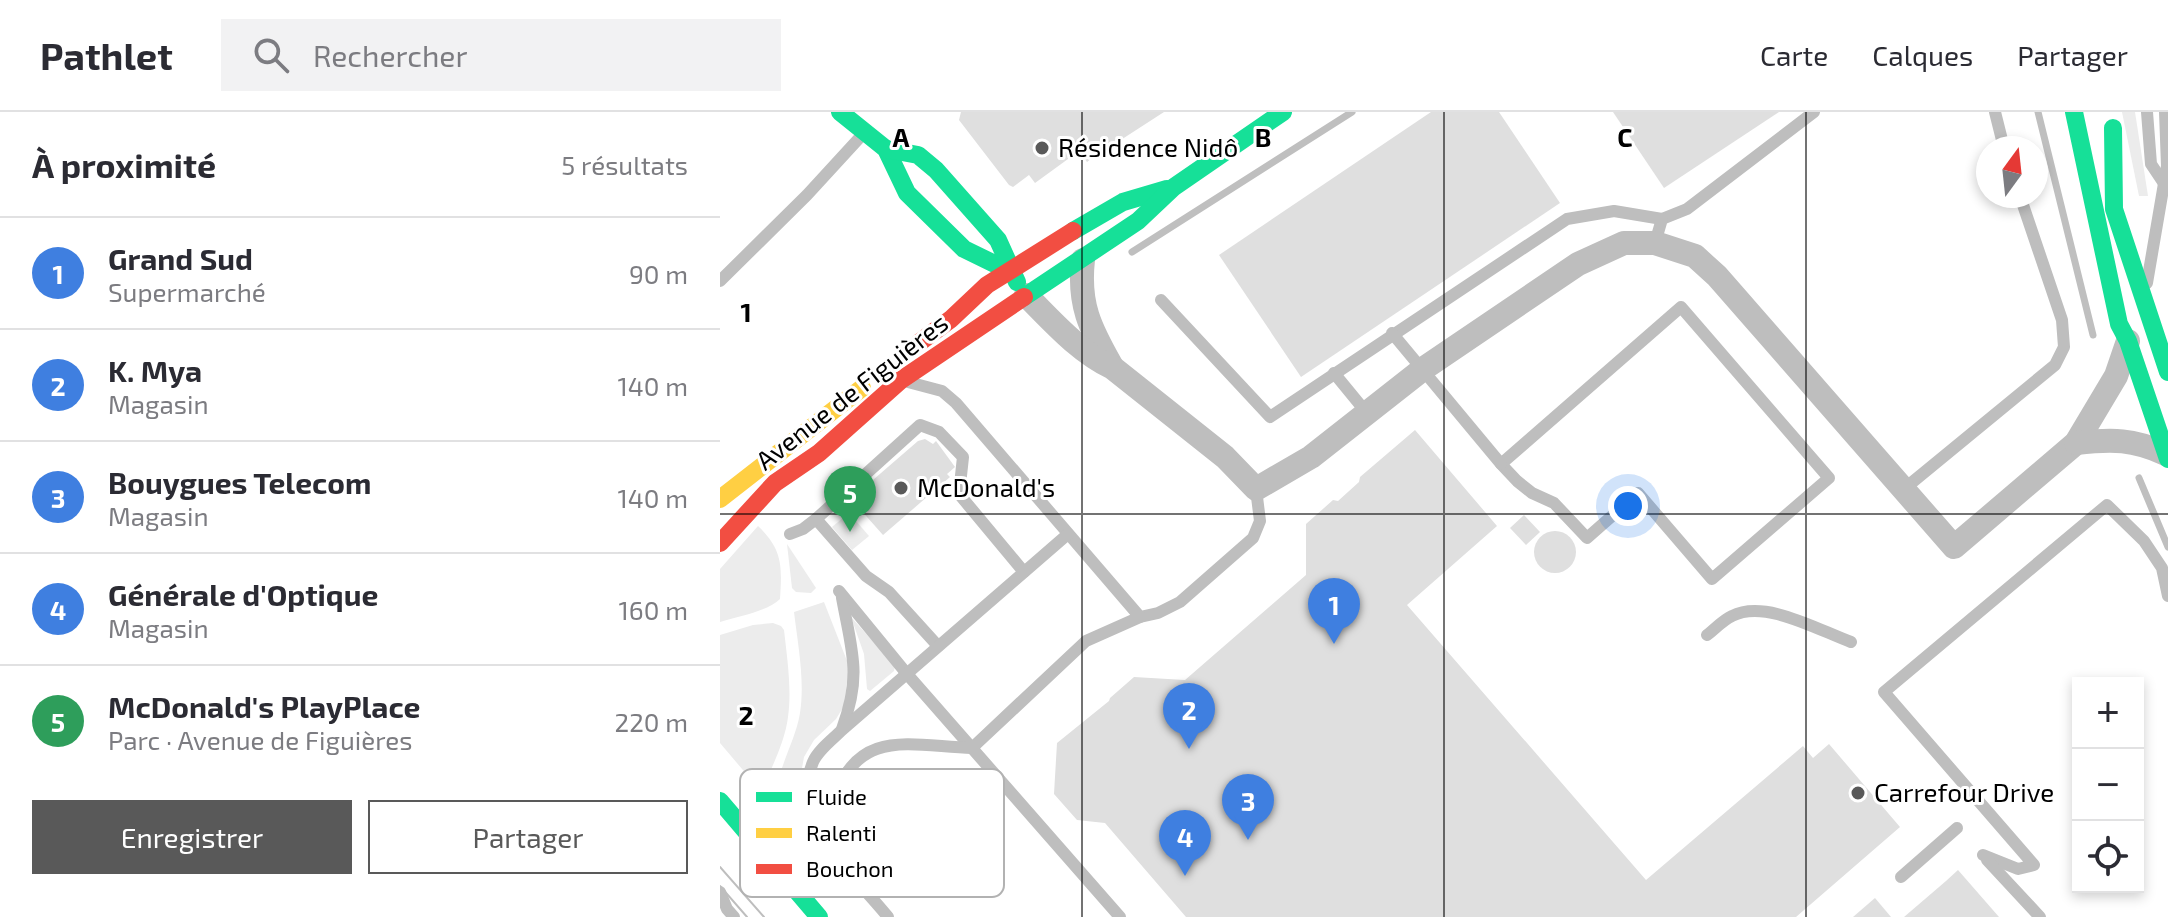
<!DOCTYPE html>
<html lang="fr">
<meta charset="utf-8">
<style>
body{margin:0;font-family:"Exo 2",sans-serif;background:#f2f2f3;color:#2b2b33}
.controls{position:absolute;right:24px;bottom:24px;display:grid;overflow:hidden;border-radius:0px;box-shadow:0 4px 12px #0003}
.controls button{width:72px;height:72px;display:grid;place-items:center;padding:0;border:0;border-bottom:2px solid #e1e1e2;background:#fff;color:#2b2b33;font:40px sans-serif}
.compass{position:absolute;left:1256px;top:24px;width:72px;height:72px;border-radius:50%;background:#fff;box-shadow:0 4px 12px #0003;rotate:15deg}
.you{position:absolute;left:908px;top:394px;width:28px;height:28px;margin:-20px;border:6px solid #fff;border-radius:50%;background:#1a73e8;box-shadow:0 0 0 12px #1a73e833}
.badge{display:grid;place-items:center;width:52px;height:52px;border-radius:50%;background:#595959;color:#fff;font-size:26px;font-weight:700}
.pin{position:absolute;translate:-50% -66px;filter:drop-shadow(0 2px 4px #0008)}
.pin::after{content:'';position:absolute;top:42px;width:28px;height:24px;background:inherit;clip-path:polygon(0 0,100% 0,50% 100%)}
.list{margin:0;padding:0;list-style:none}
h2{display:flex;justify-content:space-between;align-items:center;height:104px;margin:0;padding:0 32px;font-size:34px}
h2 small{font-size:26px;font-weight:400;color:#7c7c81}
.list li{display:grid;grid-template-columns:52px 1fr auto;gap:24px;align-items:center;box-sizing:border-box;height:112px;padding:0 32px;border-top:2px solid #e1e1e2}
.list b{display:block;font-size:30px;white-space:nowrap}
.list p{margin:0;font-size:26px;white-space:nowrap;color:#7c7c81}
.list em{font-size:26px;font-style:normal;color:#7c7c81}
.actions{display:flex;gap:16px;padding:24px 32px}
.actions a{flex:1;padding:18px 0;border:2px solid #595959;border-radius:0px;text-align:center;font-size:28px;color:#595959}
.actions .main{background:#595959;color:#fff}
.icon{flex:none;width:44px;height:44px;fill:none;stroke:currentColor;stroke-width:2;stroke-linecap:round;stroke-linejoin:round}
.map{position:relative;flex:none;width:1448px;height:805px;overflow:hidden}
header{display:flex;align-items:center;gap:48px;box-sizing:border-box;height:112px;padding:0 40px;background:#fff;border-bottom:2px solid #e1e1e2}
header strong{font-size:38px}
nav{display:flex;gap:44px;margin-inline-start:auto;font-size:28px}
.search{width:560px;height:72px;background:#f2f2f3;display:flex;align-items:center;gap:20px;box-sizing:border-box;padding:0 28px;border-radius:0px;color:#7c7c81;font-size:30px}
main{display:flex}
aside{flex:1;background:#fff}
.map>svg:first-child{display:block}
.green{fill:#ececec}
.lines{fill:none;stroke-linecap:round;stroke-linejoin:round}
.stream{stroke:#bfbfbf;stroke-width:7}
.building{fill:#dfdfdf}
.lane{stroke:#bebebe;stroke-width:12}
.street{stroke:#bebebe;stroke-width:24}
.fast{stroke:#16e098;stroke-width:18}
.slow{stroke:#ffcf43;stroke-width:18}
.jam{stroke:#f24e42;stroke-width:18}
.tram{stroke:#bebebe;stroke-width:2}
.grid{fill:none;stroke:#000;stroke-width:2;stroke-opacity:0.55}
.poi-dot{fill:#595959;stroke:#fff;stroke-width:3}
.labels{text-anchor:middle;stroke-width:6;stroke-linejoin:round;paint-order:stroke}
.poi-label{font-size:26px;fill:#000;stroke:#fff;text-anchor:start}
.street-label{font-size:26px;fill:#000;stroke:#fff}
.key{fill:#fff;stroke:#b2b2b2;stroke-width:2}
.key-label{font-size:22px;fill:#000}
.grid-label{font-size:26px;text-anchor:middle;font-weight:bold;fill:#000;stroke:#fff;stroke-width:6;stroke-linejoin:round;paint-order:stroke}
</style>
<header>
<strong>Pathlet</strong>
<div class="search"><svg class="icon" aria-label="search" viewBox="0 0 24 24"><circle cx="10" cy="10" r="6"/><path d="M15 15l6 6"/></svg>Rechercher</div>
<nav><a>Carte</a><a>Calques</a><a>Partager</a></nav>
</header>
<main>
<aside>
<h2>À proximité<small>5 résultats</small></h2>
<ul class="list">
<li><span class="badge" style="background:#3f7fe0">1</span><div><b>Grand Sud</b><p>Supermarché</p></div><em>90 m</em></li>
<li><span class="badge" style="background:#3f7fe0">2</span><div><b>K. Mya</b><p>Magasin</p></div><em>140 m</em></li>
<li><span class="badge" style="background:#3f7fe0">3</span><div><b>Bouygues Telecom</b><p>Magasin</p></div><em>140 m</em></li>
<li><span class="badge" style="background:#3f7fe0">4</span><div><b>Générale d'Optique</b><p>Magasin</p></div><em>160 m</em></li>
<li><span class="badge" style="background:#2e9e5b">5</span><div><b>McDonald's PlayPlace</b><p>Parc · Avenue de Figuières</p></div><em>220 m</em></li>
</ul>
<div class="actions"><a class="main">Enregistrer</a><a>Partager</a></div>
</aside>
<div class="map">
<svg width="1448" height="805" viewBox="0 0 1448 805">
<rect width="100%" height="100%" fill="#fff"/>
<g class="green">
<path d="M1402,0H1415L1428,84H1419Z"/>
<path d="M129,401L149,424L132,438L112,415Z"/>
<path d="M38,414C63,438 62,454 60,487C46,500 19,504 0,510V457Z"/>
<path d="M67,432L96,476L91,481L76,480L72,476Z"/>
<path d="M104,490L129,554L124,594L116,607L94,628L84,645L77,684L56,692C54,661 75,632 80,601C85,569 78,533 74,500Z"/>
<path d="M131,505L175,554L174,559L150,579L147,577L144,542Z"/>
<path d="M53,511L61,514L64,518C67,545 72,577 68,605C65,629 53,653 43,675L39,677L0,631V523L33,513Z"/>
</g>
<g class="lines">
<g class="stream">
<path d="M1318,0L1373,223"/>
<path d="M412,140L632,0"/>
<path d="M1419,366L1448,435"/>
</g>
</g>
<g class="building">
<path d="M241,0H444L393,33L390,32L367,50L359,39L315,71L309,63L293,75L289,73L239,8Z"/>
<path d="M711,0H779L840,91L581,265L499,143Z"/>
<path d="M893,0H1059L944,76Z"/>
<path d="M695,318L777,414L687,493L926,768L1083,634L1093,646L1109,632L1180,715L1076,805H466L385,711L357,708L334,682L337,631L389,589L390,586L414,565L465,568L586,463V412L613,388L618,389L639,370L640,365Z"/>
<path d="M205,327L213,332L216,329L235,355L227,362L230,365L163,423L131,387L198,329Z"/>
<path d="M804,403L820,420L806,433L790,416Z"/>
<circle cx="835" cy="440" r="21"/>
<path d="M1238,758L1279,805H1184L1226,769Z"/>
<path d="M1155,786L1171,805H1133Z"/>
</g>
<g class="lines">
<g class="lane">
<path d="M1275,0L1284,36"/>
<path d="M1427,0L1431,52L1445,73"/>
<path d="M935,131L942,107L967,97L1094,0"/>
<path d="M0,169L87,83L143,22"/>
<path d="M1427,171L1447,54L1445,0"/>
<path d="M441,188L550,305L847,107L894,99L942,107"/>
<path d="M961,195L1109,366L992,467L918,381L867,426L834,391L812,381L797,369L781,352Z"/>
<path d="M672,221L781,352"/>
<path d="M614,261L646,300"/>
<path d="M188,270L222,279L236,291L420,505L438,501L460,490L533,426L540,409L536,377"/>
<path d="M1184,377L1335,253L1344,235L1342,208L1300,84"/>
<path d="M96,407L146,464L169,480L218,534"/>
<path d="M70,422L83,417L96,407L200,313L219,320L243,345L239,382L304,460"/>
<path d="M119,479L187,562L400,805"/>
<path d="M987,523C995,517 1003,508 1012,504C1045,487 1098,518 1131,530"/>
<path d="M122,617C142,563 132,540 122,486"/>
<path d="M1263,743L1298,757L1314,753L1164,580L1387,393L1424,429L1442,456L1448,484"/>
<path d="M144,747L122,716L113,688C139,615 189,634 252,636L366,529L420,505"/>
<path d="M1267,748L1320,805"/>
<path d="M1181,765L1237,716"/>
<path d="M0,780L7,797L14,805"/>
<path d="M168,805C135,763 68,711 93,650C98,638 113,627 122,618L348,422"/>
</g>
<g class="street">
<path d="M363,148C358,192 370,216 391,253"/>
<path d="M306,183C333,210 358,239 393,256L505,345L536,377L591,345L703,257L858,152L904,131H935L975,144L997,164L1234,435L1356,331L1396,264L1408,229"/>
<path d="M1356,331C1393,327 1413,327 1446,342"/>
</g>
<g class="fast">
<path d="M120,0L166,37L187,81L244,137L289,159"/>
<path d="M1354,0L1399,212L1408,229L1448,347"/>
<path d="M1393,16L1394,97L1448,260"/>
<path d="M166,37L198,43L216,58L278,128L297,170"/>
<path d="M353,119L403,90L447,77"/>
<path d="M304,185L418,109L454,75L563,0"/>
<path d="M0,689L99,805"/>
</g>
<path class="slow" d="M0,387L142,276"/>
<g class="jam">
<path d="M200,230L231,207L267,173L353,119"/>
<path d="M0,431L55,371L99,341L181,268L304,185"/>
</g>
<g class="tram">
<path d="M0,755L44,805"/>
<path d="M0,774L27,805"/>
</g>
</g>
<path class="grid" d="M362,0V805M724,0V805M1086,0V805M0,402H1448"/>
<g class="poi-dot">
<circle cx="322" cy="36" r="8"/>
<circle cx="181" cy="376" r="8"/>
<circle cx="1138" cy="681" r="8"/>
</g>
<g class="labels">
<g class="poi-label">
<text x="338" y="45">Résidence Nidô</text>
<text x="197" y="385">McDonald's</text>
<text x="1154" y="690">Carrefour Drive</text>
</g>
<g class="street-label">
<text transform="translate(132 280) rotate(-38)" y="9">Avenue de Figuières</text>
</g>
</g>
<rect x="20" y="657" width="264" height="128" rx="12" class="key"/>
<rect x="36" y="680" width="36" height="10" fill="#16e098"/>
<rect x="36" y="716" width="36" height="10" fill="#ffcf43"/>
<rect x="36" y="752" width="36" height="10" fill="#f24e42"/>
<g class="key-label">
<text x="86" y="693">Fluide</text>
<text x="86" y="729">Ralenti</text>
<text x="86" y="765">Bouchon</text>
</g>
<g class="grid-label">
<text x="181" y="35">A</text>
<text x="543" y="35">B</text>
<text x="905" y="35">C</text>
<text x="26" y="210">1</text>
<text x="26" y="613">2</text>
</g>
</svg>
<div class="controls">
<button>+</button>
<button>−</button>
<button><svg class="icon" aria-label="locate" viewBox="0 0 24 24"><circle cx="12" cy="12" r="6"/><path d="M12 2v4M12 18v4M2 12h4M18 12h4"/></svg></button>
</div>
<svg class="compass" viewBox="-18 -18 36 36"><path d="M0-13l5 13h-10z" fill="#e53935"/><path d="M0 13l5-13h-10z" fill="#7c7c81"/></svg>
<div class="you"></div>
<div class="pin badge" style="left:614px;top:532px;background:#3f7fe0">1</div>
<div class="pin badge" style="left:469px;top:637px;background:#3f7fe0">2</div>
<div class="pin badge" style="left:528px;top:728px;background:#3f7fe0">3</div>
<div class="pin badge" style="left:465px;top:764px;background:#3f7fe0">4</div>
<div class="pin badge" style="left:130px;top:420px;background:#2e9e5b">5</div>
</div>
</main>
